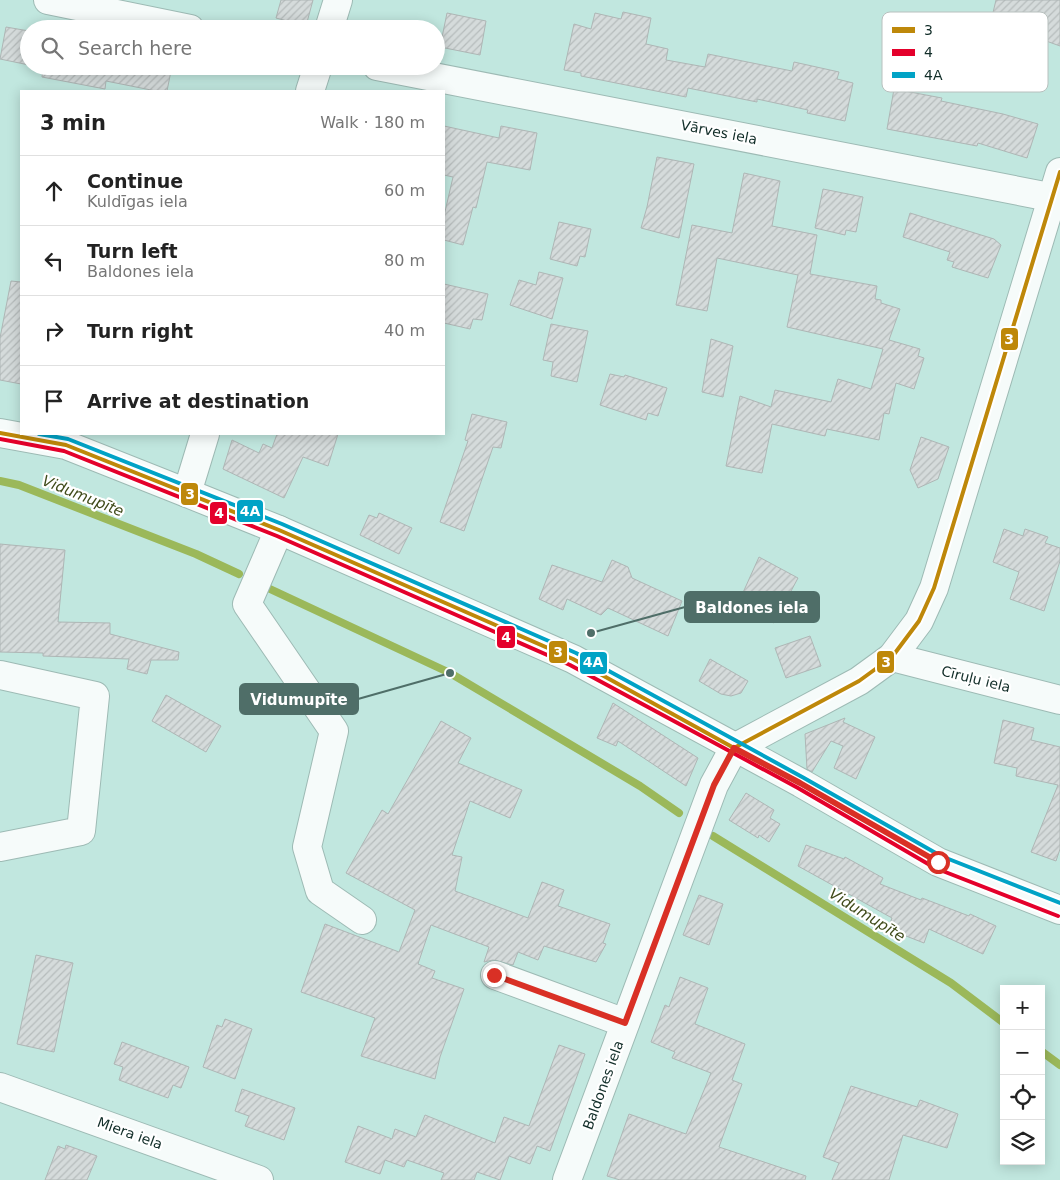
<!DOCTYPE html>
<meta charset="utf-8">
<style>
body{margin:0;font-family:"DejaVu Sans",sans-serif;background:#f2f2f2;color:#222}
.controls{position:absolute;right:15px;bottom:15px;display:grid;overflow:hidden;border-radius:0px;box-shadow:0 2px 12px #0003}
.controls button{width:45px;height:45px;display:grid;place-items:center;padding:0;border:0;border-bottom:1px solid #e0e0e0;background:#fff;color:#222;font:25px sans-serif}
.stop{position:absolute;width:15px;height:15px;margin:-11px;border:4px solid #d93025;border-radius:50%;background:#fff}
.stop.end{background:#d93025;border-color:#fff;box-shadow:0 1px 5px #0008}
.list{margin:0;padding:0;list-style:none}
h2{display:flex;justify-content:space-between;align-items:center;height:65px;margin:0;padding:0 20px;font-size:21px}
h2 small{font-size:16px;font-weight:400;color:#767676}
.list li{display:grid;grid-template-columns:32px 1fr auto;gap:15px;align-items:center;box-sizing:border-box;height:70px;padding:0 20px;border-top:1px solid #e0e0e0}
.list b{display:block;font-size:19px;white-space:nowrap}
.list p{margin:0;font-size:16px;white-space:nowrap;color:#767676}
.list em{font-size:16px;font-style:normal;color:#767676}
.icon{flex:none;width:28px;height:28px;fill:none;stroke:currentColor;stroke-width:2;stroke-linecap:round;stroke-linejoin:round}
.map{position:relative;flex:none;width:1060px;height:1180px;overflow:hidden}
.search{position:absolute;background:#fff;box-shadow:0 2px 12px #0003;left:20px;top:20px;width:425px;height:55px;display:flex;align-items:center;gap:12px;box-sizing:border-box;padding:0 18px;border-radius:28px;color:#767676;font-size:19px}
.panel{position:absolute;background:#fff;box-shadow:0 2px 12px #0003;left:20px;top:90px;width:425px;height:345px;border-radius:0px}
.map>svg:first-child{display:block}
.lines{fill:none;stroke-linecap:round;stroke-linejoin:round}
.stream{stroke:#9bb85a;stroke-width:8}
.building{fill:url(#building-hatch);stroke:#aeb6b5}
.minor-casing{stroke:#9dbab4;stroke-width:30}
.minor{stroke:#f6fbfa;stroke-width:28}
.bus-1-casing{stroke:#fff;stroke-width:8}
.bus-2-casing{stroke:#fff;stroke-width:8}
.bus-3-casing{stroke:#fff;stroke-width:8}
.bus-1{stroke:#be880a;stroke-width:4}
.bus-2{stroke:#e4002b;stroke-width:4}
.bus-3{stroke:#01a3c6;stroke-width:4}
.route{stroke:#d93025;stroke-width:6}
.labels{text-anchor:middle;stroke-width:4.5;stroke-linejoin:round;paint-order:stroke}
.street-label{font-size:14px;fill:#112d28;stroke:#fff}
.water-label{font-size:15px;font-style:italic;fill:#404b1a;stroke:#fff}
.key{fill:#fff;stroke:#b8c0be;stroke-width:1}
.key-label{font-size:14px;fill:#112d28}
.leader{fill:none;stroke:#4f6e68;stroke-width:2}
.callout-dot{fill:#4f6e68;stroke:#fff;stroke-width:2}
.callout{fill:#4f6e68;stroke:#4f6e68;stroke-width:2}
.callout-label{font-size:15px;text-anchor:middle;font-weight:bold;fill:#fff}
.line-badge{stroke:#fff;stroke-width:2}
.badge-label{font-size:14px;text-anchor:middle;font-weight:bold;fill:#fff}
</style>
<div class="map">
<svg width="1060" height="1180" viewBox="0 0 1060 1180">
<defs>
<pattern id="building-hatch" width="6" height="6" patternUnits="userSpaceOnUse" patternTransform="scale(1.25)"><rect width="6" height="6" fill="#d5dbdb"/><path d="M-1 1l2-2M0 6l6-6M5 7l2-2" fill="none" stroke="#b6bcbc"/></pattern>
</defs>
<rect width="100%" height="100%" fill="#c1e7df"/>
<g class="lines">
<g class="stream">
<path d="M0,481L19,485L196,554L239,574"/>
<path d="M270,589L450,673L640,786L679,813"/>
<path d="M713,836L951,983L1004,1023"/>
<path d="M1041,1051L1060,1065"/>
</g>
</g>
<g class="building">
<path d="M281,0H313L306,26L276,18Z"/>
<path d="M996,0H1060V46L991,21Z"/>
<path d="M623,12L651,18L646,44L668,49L666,60L705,67L708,54L792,71L794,62L839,72L837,79L853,83L845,121L807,113L808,110L757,99V102L688,88L686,97L581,76V73L564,70L574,24L591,29L595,13L621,19Z"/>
<path d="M447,13L486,21L480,55L440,47Z"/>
<path d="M6,27L29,31V65L0,59Z"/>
<path d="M43,66H172L167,91H156L106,81L105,89L42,77Z"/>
<path d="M894,89L942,98L941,101L1003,114L1038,124L1027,158L978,143L977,146L887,129Z"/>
<path d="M444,126L499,138L501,126L537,133L530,170L487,162L476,208L473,207L463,245L444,240V216L453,177L444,175Z"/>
<path d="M657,157L694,164L679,238L641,228L647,207Z"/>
<path d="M744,173L780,181L772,226L817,235L810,274L877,286L875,299L881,300V303L900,309L889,340L920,349L918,356L924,358L914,389L896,383L889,414L884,413L879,440L827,429L825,436L772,424L762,473L726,466L740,396L771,407L775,390L831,402L838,379L871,389L883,349L787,327L798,275L717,258L707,311L676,305L692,225L732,233Z"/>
<path d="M823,189L863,197L856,232L846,230L845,235L815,228Z"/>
<path d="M910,213L994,239L1001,245L988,278L952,267L954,262L947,260L950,252L903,237Z"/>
<path d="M559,222L591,229L585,257L580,256L577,266L550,259Z"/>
<path d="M539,272L563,278L552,319L510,305L519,280L536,285Z"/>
<path d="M11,281L21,282V384L0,380V338Z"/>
<path d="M444,284L488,294L482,320L473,319L470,329L444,323Z"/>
<path d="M551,324L588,331L577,382L551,376L553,362L543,360Z"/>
<path d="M711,339L733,346L723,397L702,392Z"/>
<path d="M610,374L624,377L625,375L667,388L658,416L648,413L646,420L600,405Z"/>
<path d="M472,414L507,422L501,448L493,447L464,531L440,522L468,441L465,440Z"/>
<path d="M277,434H338L328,466L303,457L284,498L223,469L232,440L259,453L263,444L272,448Z"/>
<path d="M921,437L949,447L938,479L918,488L910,470Z"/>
<path d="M379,513L412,528L399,554L360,535L369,515L377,518Z"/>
<path d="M1004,529L1023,536L1025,529L1048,537L1045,543L1060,548V561L1044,611L1010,599L1019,572L993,562Z"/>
<path d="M0,544L65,550L58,622L110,623V634L179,652L178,660H151L147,674L127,669L129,659L43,656V653L0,652Z"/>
<path d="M759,557L798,578L774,623L750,610L754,603L741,597Z"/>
<path d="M612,560L628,567L632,578L682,601L668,636L608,608L601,615L567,599L563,610L539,599L552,565L602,582Z"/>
<path d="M810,636L821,666L786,678L775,648Z"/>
<path d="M710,659L748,681L741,693L731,696L721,694L699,681Z"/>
<path d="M166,695L221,726L206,752L152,721Z"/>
<path d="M613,703L698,758L686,786L618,741L616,746L597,738Z"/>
<path d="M845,718L843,722L875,737L856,779L834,768L843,746L831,741L812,772L807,769L805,734Z"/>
<path d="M1003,720L1034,728L1031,740L1060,747V849L1056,861L1031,852L1058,785L1016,776L1017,768L994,763Z"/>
<path d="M441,721L471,738L458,763L522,790L510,818L470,801L452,855L462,857L455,891L528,918L542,882L564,890L558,906L610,924L603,943L606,944L596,962L544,946L538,960L518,952L513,965L493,960L484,962L489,947L431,925L418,964L435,971L432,978L464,989L440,1057L435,1079L361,1056L375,1018L301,992L325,924L399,952L415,910L346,873L382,810L388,814Z"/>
<path d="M746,793L774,810L770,818L780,824L769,842L759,835L758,838L729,820Z"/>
<path d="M806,845L844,859L845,857L883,878L880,884L921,900L922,898L969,916L970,914L996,926L983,954L929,929L924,943L888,929L892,918L798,866Z"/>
<path d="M699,895L723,904L709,945L683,935Z"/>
<path d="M36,955L73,963L54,1052L17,1044Z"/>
<path d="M680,977L708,988L695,1024L745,1044L732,1080L742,1084L719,1147L806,1176L805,1180H620L607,1176L629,1114L686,1134L711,1073L672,1058L675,1052L651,1042L665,1005L669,1007Z"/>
<path d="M225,1019L252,1029L235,1079L203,1067L217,1025L222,1027Z"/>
<path d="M122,1042L189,1067L181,1088L173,1085L168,1098L119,1080L123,1067L114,1064Z"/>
<path d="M559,1045L585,1054L550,1151L537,1146L530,1164L509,1156L500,1180L477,1172L474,1180H441L444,1173L407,1160L404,1167L385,1160L380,1174L345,1162L358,1126L392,1139L395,1129L416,1137L425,1115L495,1143L504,1117L529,1126Z"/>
<path d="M851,1086L917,1107L920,1100L958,1114L947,1148L903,1135L889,1180H832L839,1163L823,1157Z"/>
<path d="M242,1089L295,1108L284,1140L245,1126L249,1116L235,1111Z"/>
<path d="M66,1145L97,1156L87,1180H45L58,1146L65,1149Z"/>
</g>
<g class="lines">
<g class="minor-casing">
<g id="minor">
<path d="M48,0L190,29"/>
<path d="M329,29L338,0"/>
<path d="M377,66L1060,199"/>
<path d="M310,91L318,66"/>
<path d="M0,433L66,445L187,493L279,530L573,659L801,783L938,862L1060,910"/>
<path d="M187,493L205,434"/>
<path d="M279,530L247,604L334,731L307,847L320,891L362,920"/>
<path d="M892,657L1060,700"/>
<path d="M0,675L95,696L81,831L0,847"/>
<path d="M495,975L625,1023"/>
<path d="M0,1087L259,1180"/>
<path d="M567,1180L714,785L734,748L859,681L892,657L919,621L934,588L1060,172"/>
</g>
</g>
<use href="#minor" class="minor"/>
<g class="bus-1-casing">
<g id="bus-1">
<path d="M0,433L66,445L279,530L573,659L734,748"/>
<path d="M734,748L859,681L892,657L919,621L934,588L1060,172"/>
</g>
</g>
<g class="bus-2-casing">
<path id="bus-2" d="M0,439L64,451L277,536L570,665L798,788L935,868L1058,916"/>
</g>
<g class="bus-3-casing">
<path id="bus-3" d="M39,434L68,439L282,524L576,653L804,778L941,856L1060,903"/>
</g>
<use href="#bus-1" class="bus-1"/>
<use href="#bus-2" class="bus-2"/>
<use href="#bus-3" class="bus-3"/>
</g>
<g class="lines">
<path class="route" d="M494,975L625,1023L714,785L734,748L800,783L938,862"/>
</g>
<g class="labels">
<g class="street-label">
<text transform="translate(719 132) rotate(11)" y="5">Vārves iela</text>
<text transform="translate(976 679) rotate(14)" y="5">Cīruļu iela</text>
<text transform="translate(603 1085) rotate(-70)" y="5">Baldones iela</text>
<text transform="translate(130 1133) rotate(20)" y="5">Miera iela</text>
</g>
<g class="water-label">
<text transform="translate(83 496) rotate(22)" y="5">Vidumupīte</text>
<text transform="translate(867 915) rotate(32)" y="5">Vidumupīte</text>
</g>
</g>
<rect x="882" y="12" width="166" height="80" rx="8" class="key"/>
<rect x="892" y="27" width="23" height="6" fill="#be880a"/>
<rect x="892" y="49" width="23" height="7" fill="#e4002b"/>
<rect x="892" y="72" width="23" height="6" fill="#01a3c6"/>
<g class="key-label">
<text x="924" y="35">3</text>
<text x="924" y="57">4</text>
<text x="924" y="80">4A</text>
</g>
<path class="leader" d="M591 633L685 607M450 673L358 699"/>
<g class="callout-dot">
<circle cx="591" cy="633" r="5"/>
<circle cx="450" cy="673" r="5"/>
</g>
<g class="callout">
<rect x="685" y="592" width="134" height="30" rx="5"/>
<rect x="240" y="684" width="118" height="30" rx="5"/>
</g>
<g class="callout-label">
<text x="752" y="613">Baldones iela</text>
<text x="299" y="705">Vidumupīte</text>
</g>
<g class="line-badge">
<rect x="1000" y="327" width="19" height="24" rx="5" fill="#be880a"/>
<rect x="180" y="482" width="19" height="24" rx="5" fill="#be880a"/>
<rect x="236" y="499" width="28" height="24" rx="5" fill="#01a3c6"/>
<rect x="209" y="501" width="19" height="24" rx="5" fill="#e4002b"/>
<rect x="496" y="625" width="20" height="24" rx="5" fill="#e4002b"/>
<rect x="548" y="640" width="20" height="24" rx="5" fill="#be880a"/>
<rect x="876" y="650" width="19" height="24" rx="5" fill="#be880a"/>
<rect x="579" y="651" width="29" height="24" rx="5" fill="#01a3c6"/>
</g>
<g class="badge-label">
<text x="1009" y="344">3</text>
<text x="190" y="499">3</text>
<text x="250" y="516">4A</text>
<text x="219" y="518">4</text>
<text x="506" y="642">4</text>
<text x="558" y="657">3</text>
<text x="886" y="667">3</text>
<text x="593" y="667">4A</text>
</g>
</svg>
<div class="controls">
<button>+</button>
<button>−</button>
<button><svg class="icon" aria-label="locate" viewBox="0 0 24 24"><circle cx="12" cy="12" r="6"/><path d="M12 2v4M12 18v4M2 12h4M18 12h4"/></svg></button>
<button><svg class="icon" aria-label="layers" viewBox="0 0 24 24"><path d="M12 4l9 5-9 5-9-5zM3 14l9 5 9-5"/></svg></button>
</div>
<div class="stop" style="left:938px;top:862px"></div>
<div class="stop end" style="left:494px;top:975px"></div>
<div class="search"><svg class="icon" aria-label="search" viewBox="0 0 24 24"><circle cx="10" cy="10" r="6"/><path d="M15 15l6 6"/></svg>Search here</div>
<section class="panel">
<h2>3 min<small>Walk · 180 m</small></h2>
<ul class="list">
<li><svg class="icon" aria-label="ahead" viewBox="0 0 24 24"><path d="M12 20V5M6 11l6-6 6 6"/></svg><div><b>Continue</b><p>Kuldīgas iela</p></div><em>60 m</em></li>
<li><svg class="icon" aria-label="left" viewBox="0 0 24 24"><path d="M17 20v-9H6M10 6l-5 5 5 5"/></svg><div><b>Turn left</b><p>Baldones iela</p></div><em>80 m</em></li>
<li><svg class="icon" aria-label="right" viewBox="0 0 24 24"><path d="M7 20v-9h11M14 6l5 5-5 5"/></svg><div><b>Turn right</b></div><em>40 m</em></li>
<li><svg class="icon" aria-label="arrive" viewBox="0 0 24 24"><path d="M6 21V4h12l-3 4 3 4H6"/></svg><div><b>Arrive at destination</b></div></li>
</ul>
</section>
</div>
